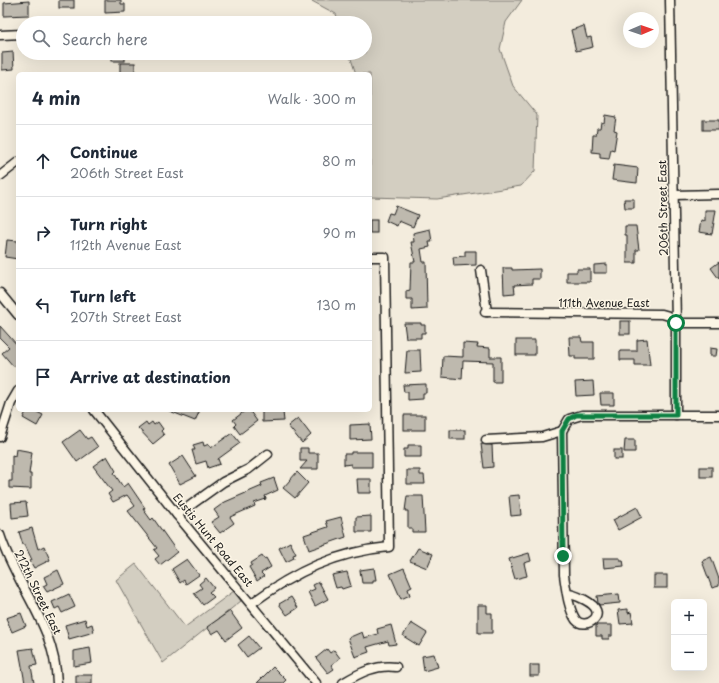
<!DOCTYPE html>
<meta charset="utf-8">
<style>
body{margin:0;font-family:"Playpen Sans",sans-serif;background:#f6f6f7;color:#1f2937}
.controls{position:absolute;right:12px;bottom:12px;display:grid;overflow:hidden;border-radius:6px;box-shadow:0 4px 16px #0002}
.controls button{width:36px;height:36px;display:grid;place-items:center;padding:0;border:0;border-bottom:1px solid #e0e1e3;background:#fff;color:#1f2937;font:20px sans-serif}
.compass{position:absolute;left:623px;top:12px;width:36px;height:36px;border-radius:50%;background:#fff;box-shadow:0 4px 16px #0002;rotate:88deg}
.stop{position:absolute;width:12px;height:12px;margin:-9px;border:3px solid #0b8043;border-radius:50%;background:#fff}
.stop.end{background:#0b8043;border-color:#fff;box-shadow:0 1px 4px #0008}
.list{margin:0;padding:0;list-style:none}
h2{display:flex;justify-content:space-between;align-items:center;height:52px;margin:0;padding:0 16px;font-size:17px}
h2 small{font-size:13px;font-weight:400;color:#747a83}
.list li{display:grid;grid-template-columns:26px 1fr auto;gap:12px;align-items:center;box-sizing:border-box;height:72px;padding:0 16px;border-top:1px solid #e0e1e3}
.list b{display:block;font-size:15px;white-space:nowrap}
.list p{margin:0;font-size:13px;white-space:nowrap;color:#747a83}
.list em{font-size:13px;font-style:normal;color:#747a83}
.icon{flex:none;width:22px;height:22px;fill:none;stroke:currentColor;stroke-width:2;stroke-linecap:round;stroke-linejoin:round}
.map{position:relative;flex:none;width:719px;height:683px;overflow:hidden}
.search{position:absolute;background:#fff;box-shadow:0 4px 16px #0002;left:16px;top:16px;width:356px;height:44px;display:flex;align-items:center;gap:10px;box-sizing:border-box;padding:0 14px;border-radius:22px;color:#747a83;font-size:15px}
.panel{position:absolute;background:#fff;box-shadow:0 4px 16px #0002;left:16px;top:72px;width:356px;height:340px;border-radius:6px}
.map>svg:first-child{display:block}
.green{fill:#d3cec1;stroke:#78756e}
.building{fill:#beb9ae;stroke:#1c1c1c}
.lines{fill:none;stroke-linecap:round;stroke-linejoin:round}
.minor-casing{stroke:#1c1c1c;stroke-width:11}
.minor{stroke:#fcf5e5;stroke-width:8}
.route{stroke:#0b8043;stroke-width:5}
.labels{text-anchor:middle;stroke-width:3;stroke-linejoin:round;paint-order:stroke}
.street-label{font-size:11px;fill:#1c1c1c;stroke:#fcf5e5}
</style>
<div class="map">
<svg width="719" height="683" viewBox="0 0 719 683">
<rect width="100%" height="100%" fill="#f3ecdd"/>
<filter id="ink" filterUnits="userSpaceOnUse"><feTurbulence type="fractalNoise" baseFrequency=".025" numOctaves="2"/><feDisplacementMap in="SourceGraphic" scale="8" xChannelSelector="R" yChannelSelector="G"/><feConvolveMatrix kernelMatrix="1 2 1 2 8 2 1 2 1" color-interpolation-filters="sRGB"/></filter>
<g filter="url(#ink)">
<g class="green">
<path d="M310,0H522L506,22L500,49L513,86L537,115L535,171L521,186L437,199L370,197V74H356L349,53H365V23H339L336,14Z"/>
<path d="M136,564L185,627L234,591L241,601L163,663L116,580Z"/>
</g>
<g class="building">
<rect x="59" y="0" width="15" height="8"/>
<path d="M105,0H121V4H125V12L105,13Z"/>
<path d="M29,1V15L4,16V3Z"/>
<path d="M584,26L587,38L591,37L593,47L576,51L571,30Z"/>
<path d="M13,52L14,69L2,70V53Z"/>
<rect x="112" y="53" width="13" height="8"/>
<rect x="120" y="63" width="15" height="10"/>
<path d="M605,115L616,117L614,130L617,131L614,150L611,149L609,159L600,158V153L592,152L593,135H596L597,128H600L601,122L604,123Z"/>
<rect x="703" y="120" width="16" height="10"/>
<path d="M614,165L638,168L637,183L612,180Z"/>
<path d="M624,199H634V208H625Z"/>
<path d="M396,206L418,215L413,227L399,221L397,226L386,221L389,213L393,214Z"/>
<path d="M705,210H716L712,234L699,232L701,220L705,221Z"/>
<rect x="370" y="220" width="7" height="13"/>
<path d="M625,226H636L639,250H636V263H627V235H625Z"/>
<path d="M430,229L432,242H429L430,247L421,249L423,262H426L427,309L412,310V299H406V291L410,290L411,262H415L411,242H414L413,233Z"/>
<path d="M7,240L18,241V259L5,257Z"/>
<path d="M465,251H476V265L454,266L453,257L465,256Z"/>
<path d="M719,262V279L711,268Z"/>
<path d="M607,264V273H594V265Z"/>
<path d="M503,268H512V270L540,269V279H532V284L514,285L515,293L504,294Z"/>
<path d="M577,269H590V282H567V272H577Z"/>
<rect x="620" y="321" width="10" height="13"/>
<path d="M404,323H421V325H425V333H421V338H406Z"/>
<path d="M0,326L18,346V363L14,367L2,353L9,347L0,338Z"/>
<path d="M569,337H581L582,342H594V359H575V356H570Z"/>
<path d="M647,339L650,365H635V360H620V351H637V340Z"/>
<rect x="516" y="340" width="19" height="15"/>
<path d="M463,343L478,344L477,347L490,348V357H501V382H493V362L463,361L462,379L442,377L443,356L463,357Z"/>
<path d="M710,348L717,349L716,356H710Z"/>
<path d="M407,350H420L421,372L405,373Z"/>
<path d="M593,381L594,395L576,396L575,382Z"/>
<path d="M426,384V393H423V399L408,400V392H404L403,385Z"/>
<path d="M600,393H614V405H601Z"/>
<path d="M27,410H33L43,415L37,426L23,418Z"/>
<path d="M167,410H200L195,421Z"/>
<path d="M246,410H249L257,421L240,434L234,426L236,424L233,420Z"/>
<path d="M262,410H281V412H283L284,421L262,422Z"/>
<rect x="404" y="415" width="21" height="15"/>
<path d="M298,418L311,435L302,443L288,426Z"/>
<path d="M146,422L148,425L152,422L154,425L158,422L163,429L161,431L164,435L153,444L138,428Z"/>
<path d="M370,424L371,439L350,440V425Z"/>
<path d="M80,430L87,439L91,437L98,447L77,462L63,442Z"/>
<rect x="450" y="430" width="15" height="9"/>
<path d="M232,433L240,443L218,459L220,464L208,468L206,461L196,464L192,450H195L193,445L203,442L204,446L209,444L211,448Z"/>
<path d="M625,440H635V452H624Z"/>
<path d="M481,444L492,445L493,467L484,468Z"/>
<path d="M408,445H421V457H404V449H408Z"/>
<path d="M300,448H308V453H318V469H300L307,461H300Z"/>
<path d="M16,449L32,452L29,474H31V489L9,488V481H12V455L15,456Z"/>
<rect x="614" y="450" width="8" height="9"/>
<path d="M351,452H372V467H351V464L344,465V454H351Z"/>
<path d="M107,456L116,471L114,473L123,487L128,483L145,508L143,509L151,520L153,518L177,552L160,565L155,559L159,556L154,550L157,548L128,511L135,506L127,495L113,502L108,494L112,491L93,466Z"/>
<path d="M183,456L196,476L180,484L169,465Z"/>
<rect x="700" y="467" width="12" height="10"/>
<path d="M407,470H420V475H424L425,484H407Z"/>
<path d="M297,472L308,483L295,498L283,488Z"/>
<path d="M274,478L278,490L265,496L266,499L254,503L255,506L230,517L234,523L220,533L211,522L219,517L214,510L225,502L262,486L261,483Z"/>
<path d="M357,479H371V493H358Z"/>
<path d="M519,495L521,515L511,516L509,496Z"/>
<path d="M407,496H423L425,532H412V528H408V511H405Z"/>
<path d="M26,502L28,516L12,518L11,503Z"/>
<path d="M637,507L642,517L618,530L613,520Z"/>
<path d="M371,516V532H356V517Z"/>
<path d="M341,517L346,537L309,550L304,535L328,527L326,521Z"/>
<path d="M32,528L38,549L44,546L50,560L34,568L30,561L32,560L25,545H23L19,532Z"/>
<path d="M290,542L296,554L293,555L294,558L286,562L279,548Z"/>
<path d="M418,548L433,554L427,568L410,561Z"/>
<path d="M529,553L531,561L524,563L527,576L515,579L509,559Z"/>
<path d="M262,556L264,559L266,558L271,567L261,573L264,576L257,581L249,567L252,565L251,563Z"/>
<path d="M711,557L719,579V586L712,588L702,561Z"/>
<path d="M603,558H620V560H623L624,566L604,568Z"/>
<path d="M187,559L199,575L186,584L184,580L180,583L172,569Z"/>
<path d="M374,568L376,580H373V583H362L360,570Z"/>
<path d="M404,568L412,587L408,589L410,595L401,599L390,574Z"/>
<path d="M58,570L64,584L47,592L43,586L47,584L44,577Z"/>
<path d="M347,572L351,586L342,589L341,587L336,588L332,575Z"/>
<rect x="654" y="575" width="13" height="13"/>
<path d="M206,578L214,588L209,592L214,597L203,605L194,593L202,588L199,584Z"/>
<path d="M319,582L328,599L315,606L308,592L315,589L313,585Z"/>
<path d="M69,594L75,607L62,613L59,607L55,609L52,602Z"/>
<path d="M619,594L620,603L599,605L598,603L597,596Z"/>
<path d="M291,597L298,608L287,615L279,604Z"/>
<path d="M478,605H487V613H492V633H478Z"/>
<path d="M628,609V613L631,612L633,623L620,624L618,610Z"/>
<path d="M230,611L242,628L226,640L219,630L212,634L207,627Z"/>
<path d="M21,613L26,626L12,632L6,618Z"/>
<path d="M85,619L87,626L92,624L94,632L69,639L65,625Z"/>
<path d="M411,623L427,633L419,646L403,636Z"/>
<path d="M391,625L396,644L389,645L388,641L367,647L369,652L355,657L348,638L362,632L364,638L378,634L377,629Z"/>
<path d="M596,625H612V636H609V639H602V636H596Z"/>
<path d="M249,636L259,648L247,657L238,645Z"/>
<path d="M33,648L37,665L31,666L34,683H25L19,650Z"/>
<path d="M90,648L92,663L74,666V651Z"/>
<path d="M327,649L330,653L334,650L340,658L331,665L334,669L328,673L316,658Z"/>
<path d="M434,654L438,667L424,671L422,656Z"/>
<rect x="530" y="665" width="9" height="11"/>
<path d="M273,667L286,680L283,683H257Z"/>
<rect x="76" y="675" width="16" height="8"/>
</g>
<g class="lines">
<g class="minor-casing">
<g id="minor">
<path d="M670,0L676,323V415"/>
<path d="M0,35L23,34"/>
<path d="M0,176L18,162"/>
<path d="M674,195L719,194"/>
<path d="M481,270L487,312"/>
<path d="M0,293L18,315"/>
<path d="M485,312L662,314L669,316L676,323H719"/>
<path d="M94,410L177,515L316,683"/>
<path d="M0,437L11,403L18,391"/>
<path d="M486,440L542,437L562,431"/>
<path d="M177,515L223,482L249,469L268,454"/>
<path d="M0,535C17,588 55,624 57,683"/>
<path d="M567,594C574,594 579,597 585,600C612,614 585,631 576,620C568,609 566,588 564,575L562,431L569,419L582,415H719"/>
<path d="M252,603C295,572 335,552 389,547L385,257H370"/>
<path d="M343,683C359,673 377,664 396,667"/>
</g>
</g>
<use href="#minor" class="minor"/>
</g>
</g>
<g class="lines" filter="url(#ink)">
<path class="route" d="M563,556L562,431L569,419L576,415H676V323"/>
</g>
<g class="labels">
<g class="street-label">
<text transform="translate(663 208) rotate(-91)" y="4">206th Street East</text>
<text x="604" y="307">111th Avenue East</text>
<text transform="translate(213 540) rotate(50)" y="4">Eustis Hunt Road East</text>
<text transform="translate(38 592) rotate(64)" y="4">212th Street East</text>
</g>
</g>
</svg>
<div class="controls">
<button>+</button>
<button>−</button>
</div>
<svg class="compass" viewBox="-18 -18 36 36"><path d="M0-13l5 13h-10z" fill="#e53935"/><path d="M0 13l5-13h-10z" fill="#747a83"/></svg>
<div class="stop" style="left:676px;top:323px"></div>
<div class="stop end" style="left:563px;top:556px"></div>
<div class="search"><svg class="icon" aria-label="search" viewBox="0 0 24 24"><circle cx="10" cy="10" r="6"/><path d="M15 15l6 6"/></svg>Search here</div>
<section class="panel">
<h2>4 min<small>Walk · 300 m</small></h2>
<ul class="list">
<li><svg class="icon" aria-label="ahead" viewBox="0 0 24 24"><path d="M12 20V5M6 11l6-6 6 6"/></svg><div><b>Continue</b><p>206th Street East</p></div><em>80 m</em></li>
<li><svg class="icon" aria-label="right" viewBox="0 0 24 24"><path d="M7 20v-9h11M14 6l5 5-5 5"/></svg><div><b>Turn right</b><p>112th Avenue East</p></div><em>90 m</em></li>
<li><svg class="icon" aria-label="left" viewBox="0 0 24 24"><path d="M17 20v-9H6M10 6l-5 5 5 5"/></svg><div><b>Turn left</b><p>207th Street East</p></div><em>130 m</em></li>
<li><svg class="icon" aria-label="arrive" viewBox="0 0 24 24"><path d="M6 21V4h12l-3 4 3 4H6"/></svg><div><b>Arrive at destination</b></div></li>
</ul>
</section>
</div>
